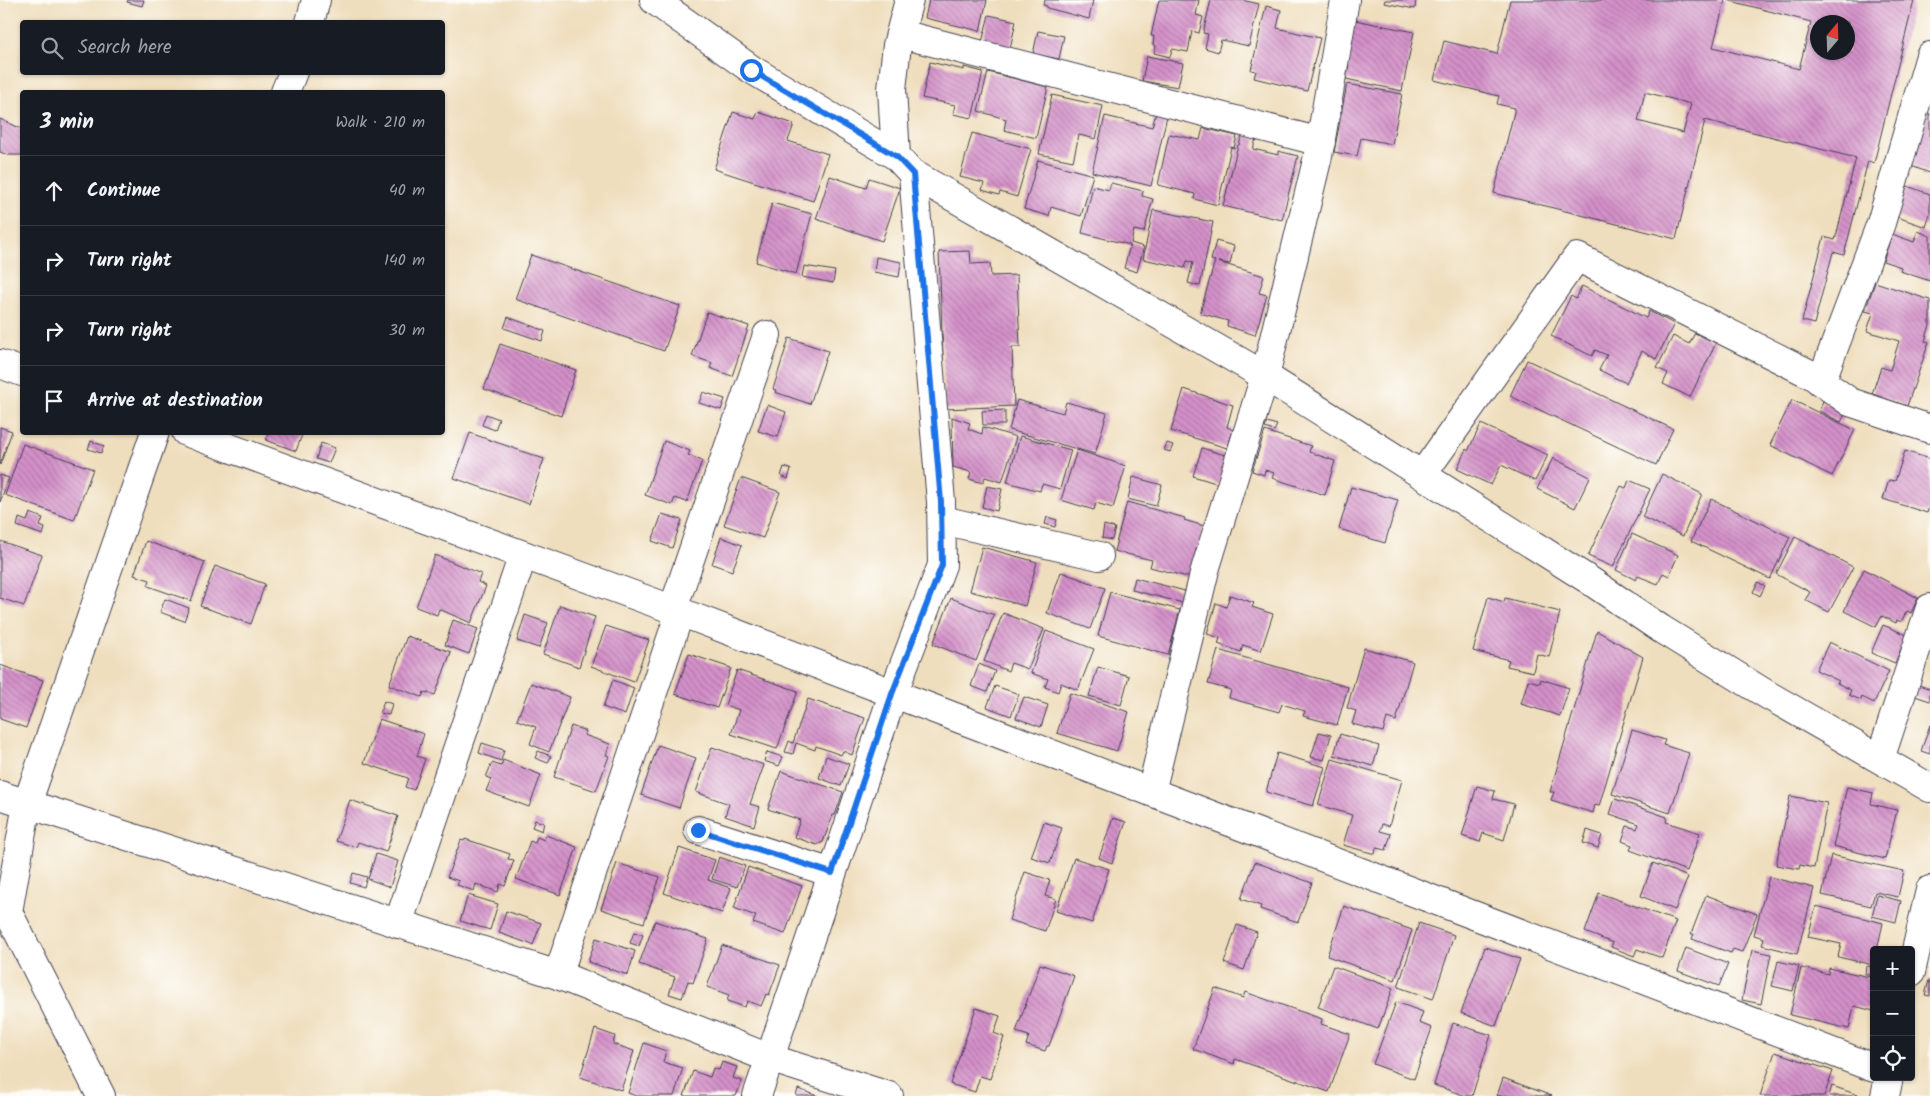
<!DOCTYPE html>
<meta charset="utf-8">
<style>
body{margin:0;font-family:Kalam,sans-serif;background:#242831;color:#f1f3f6}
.controls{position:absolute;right:15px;bottom:15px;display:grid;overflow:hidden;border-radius:5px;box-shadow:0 1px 4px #0004}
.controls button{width:45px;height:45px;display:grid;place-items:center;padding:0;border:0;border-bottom:1px solid #363941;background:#171b24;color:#f1f3f6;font:25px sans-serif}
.compass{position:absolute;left:1810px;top:15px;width:45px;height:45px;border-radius:50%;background:#171b24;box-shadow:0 1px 4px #0004;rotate:19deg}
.stop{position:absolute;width:15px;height:15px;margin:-11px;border:4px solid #1a73e8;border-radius:50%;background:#fff}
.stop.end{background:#1a73e8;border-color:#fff;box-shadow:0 1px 5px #0008}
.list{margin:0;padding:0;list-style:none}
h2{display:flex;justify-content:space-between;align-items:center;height:65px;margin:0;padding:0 20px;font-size:21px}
h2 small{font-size:16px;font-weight:400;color:#9ea1a6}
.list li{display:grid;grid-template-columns:32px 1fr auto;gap:15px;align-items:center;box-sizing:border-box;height:70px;padding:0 20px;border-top:1px solid #363941}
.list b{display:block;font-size:19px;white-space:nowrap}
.list em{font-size:16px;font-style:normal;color:#9ea1a6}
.icon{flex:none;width:28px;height:28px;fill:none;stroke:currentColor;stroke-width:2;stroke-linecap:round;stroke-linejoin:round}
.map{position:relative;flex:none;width:1930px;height:1096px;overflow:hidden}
.search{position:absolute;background:#171b24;box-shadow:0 1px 4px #0004;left:20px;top:20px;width:425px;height:55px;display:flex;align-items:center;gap:12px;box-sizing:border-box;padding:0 18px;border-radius:5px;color:#9ea1a6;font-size:19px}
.panel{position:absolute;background:#171b24;box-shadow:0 1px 4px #0004;left:20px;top:90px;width:425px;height:345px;border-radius:5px}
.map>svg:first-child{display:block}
.building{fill:url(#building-back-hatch);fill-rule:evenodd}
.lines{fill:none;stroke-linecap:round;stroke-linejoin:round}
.street-casing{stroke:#413e4e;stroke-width:30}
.street{stroke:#fff;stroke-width:28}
.route{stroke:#1a73e8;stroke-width:6}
</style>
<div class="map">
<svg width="1930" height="1096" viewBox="0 0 1930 1096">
<defs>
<pattern id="building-back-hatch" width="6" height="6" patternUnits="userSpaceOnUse" patternTransform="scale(1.25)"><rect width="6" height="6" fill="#d491c9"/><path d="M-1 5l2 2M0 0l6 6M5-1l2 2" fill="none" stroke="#ac76a4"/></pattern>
</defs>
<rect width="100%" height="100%" fill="#fdfcf7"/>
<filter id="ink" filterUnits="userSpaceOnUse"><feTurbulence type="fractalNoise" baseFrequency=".02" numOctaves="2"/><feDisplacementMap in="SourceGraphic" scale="10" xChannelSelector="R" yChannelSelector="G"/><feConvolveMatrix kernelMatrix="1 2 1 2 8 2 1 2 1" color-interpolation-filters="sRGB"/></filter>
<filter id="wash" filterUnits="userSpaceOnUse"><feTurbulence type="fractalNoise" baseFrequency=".0096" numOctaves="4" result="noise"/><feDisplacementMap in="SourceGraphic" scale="20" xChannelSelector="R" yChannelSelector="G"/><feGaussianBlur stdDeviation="1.12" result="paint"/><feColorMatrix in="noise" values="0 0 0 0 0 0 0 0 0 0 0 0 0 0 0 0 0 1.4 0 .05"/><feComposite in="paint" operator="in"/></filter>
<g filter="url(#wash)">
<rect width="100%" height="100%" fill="#efdebd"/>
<g id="blocks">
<g class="building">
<path d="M128,0H144L142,6L127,2Z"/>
<path d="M929,0H987L980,31L925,18Z"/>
<path d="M1045,0H1093L1089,19L1047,8V6L1043,5Z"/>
<path d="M1159,0H1199L1196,15L1203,17L1199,33L1192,31L1188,52L1172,49L1170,57L1154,53L1156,46L1153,45L1154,36H1151Z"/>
<path d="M1211,0H1242L1259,4L1249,46L1221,40L1218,52L1205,48L1208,34L1203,33Z"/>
<path d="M1385,0H1416L1415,9L1384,3Z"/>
<path d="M1510,0H1725L1713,47L1799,69L1811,22L1727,0H1914L1874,163L1868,161L1844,255L1833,252L1814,324L1802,321L1824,237L1835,240L1856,158L1705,120L1676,239L1494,193L1515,108L1497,104L1499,96L1434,80L1444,41L1497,54ZM1818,22H1848V52H1818ZM1645,92L1691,104L1683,133L1638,121Z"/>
<path d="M1266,6L1281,10L1277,28L1320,38L1307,91L1254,78L1256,71L1251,70Z"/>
<path d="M989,15L1016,21L1010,49L982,42Z"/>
<path d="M1355,20L1414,32L1402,91L1346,79L1349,65H1346Z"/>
<path d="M1038,31L1064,36L1059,59L1033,54Z"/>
<path d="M1147,56L1183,63L1178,87L1142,81Z"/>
<path d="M930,62L964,70V67L983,72L972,118L953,114L955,105L922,98Z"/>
<path d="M988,72L1048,87L1036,138L1004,130L1006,119L978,111Z"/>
<path d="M1347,84L1402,94L1392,144L1361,138L1357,156L1334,152Z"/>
<path d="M1052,95L1103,106L1096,139L1079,135L1073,161L1039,154Z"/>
<path d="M733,112L755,119L758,112L794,124L788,141L828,154L813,201L714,169Z"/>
<path d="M1156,113L1167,116L1151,186L1092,172L1105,116L1152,127Z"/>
<path d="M1928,113L1930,114V173L1911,166Z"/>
<path d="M0,119L22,129V155H8L0,152Z"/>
<path d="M1203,128L1237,136L1234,148L1231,147L1218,205L1194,199L1195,194L1158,185L1169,134L1200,140Z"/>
<path d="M972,133L1031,149L1017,197L1000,192L999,195L982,190L984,183L960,177Z"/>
<path d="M1242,135L1256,139L1253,149L1278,155V151L1298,156L1282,220L1223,206L1238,145H1239Z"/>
<path d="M1038,160L1093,175L1081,216L1051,207L1049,216L1024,209Z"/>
<path d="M830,176L866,188L869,178L900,188L882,241L816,219Z"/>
<path d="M1111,183L1143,191L1142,196L1153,199L1144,232L1134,230L1131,243L1144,247L1137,272L1124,268L1130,245L1082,233L1093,186L1109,190Z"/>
<path d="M1907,186L1930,194V214L1926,227L1897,217Z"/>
<path d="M772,203L812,214L796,274L756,262Z"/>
<path d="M1153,210L1213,222L1200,286L1188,283L1193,262L1187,261L1185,268L1143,259Z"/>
<path d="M1918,231L1930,236V281L1900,271L1901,267L1883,261L1892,234L1914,242Z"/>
<path d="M1216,241L1234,246L1230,264L1218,262L1264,276L1259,293L1267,295L1255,335L1227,326L1228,321L1200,313L1215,261L1211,260Z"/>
<path d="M970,251L971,264L990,263L991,276L1017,275L1020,347H1012L1014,406L945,409L939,252Z"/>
<path d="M531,255L680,306L664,351L515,299Z"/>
<path d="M876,257L901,262L899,277L874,272Z"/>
<path d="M804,266L835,271L833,283L802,277Z"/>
<path d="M1875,282L1930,300V325L1925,341L1929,342L1907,406L1872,394L1881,367L1890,370L1899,341L1867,331L1873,313L1865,311Z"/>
<path d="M1582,286L1646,318L1649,311L1674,324L1656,359L1642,351L1626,383L1599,370L1607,355L1595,350L1592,356L1551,336L1571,296L1576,299Z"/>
<path d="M707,312L749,326L732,376L710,368L712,363L692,356Z"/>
<path d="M508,317L545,331L542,341L504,328Z"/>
<path d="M1695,333L1716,343L1690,397L1663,384L1668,373L1657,368L1673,336L1689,344Z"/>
<path d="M789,338L828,351L810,404L775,392L776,390L773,389Z"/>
<path d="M500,344L576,370L561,416L484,389Z"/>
<path d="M1527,360L1673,429L1656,465L1510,396Z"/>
<path d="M1184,389L1233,405L1227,427L1233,430L1227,448L1171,431Z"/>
<path d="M703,392L725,399L721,410L699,403Z"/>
<path d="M1017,400L1063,413L1066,402L1107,413L1095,454L1009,430Z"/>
<path d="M1792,400L1855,430L1832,476L1770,445Z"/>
<path d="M1823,401L1846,412L1841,422L1819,411Z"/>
<path d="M767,405L786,412L778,437L758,431Z"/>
<path d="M1005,410V425H983L982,411Z"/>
<path d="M486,414L499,419L495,430L482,425Z"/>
<path d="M952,417L970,423L968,429L982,434L983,427L1016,437L1002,482L985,477L983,483L969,479L971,472L953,467Z"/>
<path d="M1267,422L1277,425L1274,431L1265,428Z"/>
<path d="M1481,424L1548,455L1535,481L1501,465L1491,485L1457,469L1466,449L1468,451Z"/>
<path d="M0,427L12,431L0,465Z"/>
<path d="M1265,431L1311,446L1309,452L1335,461L1325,495L1272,478L1274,473L1265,470L1264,475L1252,471Z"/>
<path d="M269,432H303L296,451L266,440Z"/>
<path d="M470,433L544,459L529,504L454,478Z"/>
<path d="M1020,436L1071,450L1060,489L1042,484L1040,491L1007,482Z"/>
<path d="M91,441L104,446L101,453L88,449Z"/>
<path d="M664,441L690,451L688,455L702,461L687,502L675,498L672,505L645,495Z"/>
<path d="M321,443L335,448L329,463L316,459Z"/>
<path d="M1167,443L1173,445L1170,452L1164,450Z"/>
<path d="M23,444L93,469L74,520L5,495Z"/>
<path d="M1202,448L1228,456L1219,484L1193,476Z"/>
<path d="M1077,450L1126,466L1113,508L1096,503L1094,510L1061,500Z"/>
<path d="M1905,451L1930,459V504L1927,513L1883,499L1889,480L1895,481Z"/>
<path d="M1553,458L1590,477L1575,508L1537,489Z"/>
<path d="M784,467L791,469L788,479L781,476Z"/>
<path d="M1662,474L1702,494L1683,536L1642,517Z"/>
<path d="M0,475L9,478L0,502Z"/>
<path d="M1133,477L1162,485L1156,506L1128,499Z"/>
<path d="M741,478L780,492L763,538L724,525Z"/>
<path d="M1629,480L1650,489L1613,567L1588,556L1621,486L1626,488Z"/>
<path d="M987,486L1002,489L997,511L982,507Z"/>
<path d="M1351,487L1398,500L1385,543L1339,529Z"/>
<path d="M1711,499L1790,537L1770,579L1691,541Z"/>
<path d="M1127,502L1185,518L1184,520L1204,526L1191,578L1150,567L1152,560L1114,551Z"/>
<path d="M30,513L43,518L40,526L45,528L43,535L17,526L19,518L27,521Z"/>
<path d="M662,514L682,520L672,548L652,541Z"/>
<path d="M1047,517L1057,520L1055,527L1045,524Z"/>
<path d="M1104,525L1115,528L1112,540L1102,538Z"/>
<path d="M1632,534L1678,555L1669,576L1663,573L1658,584L1638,576L1636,580L1616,570Z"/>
<path d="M721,537L742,545L732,571L712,564Z"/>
<path d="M1795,537L1853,567L1829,612L1805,600L1810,592L1776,574Z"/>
<path d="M0,541L42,555L24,606L0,598Z"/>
<path d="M146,541L205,562L191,601L148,586L150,580L134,575Z"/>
<path d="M982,547L1037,562L1025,606L970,591Z"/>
<path d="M435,555L481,574L478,582L486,586L471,623L439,609L437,615L416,607Z"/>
<path d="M215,566L265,584L251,624L200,606Z"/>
<path d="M1864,569L1918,598L1911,613L1907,611L1901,622L1897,620L1896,623L1882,616L1876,627L1844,611Z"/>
<path d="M1061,572L1105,588L1090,629L1047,613Z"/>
<path d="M1135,578L1185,591L1183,603L1132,590Z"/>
<path d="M1758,582L1765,586L1760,596L1753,592Z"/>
<path d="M1110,592L1180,610L1168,655L1098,636Z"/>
<path d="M1230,595L1254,603L1252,607L1273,614L1261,651L1243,645L1241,652L1218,644L1220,638L1207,634L1216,603L1226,607Z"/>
<path d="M1488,597L1504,602L1505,598L1560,612L1549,657L1537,654L1533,672L1507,666L1509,660L1473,651Z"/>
<path d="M951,598L994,615L976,661L933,644Z"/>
<path d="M165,599L189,608L184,621L160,612Z"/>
<path d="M560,605L595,617L579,667L543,654Z"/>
<path d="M1003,613L1044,629L1028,669L1011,663L1008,671L984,661Z"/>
<path d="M525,615L548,623L539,648L517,641Z"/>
<path d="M453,620L478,629L469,654L445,645Z"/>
<path d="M1883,625L1907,635L1895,663L1871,653Z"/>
<path d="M606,626L649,640L634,682L591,666Z"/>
<path d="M1046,631L1094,649L1078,690L1061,683L1058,692L1045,687L1048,679L1031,673Z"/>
<path d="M1597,631L1643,657L1599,806L1595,805L1593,813L1551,800L1554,792H1550Z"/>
<path d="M407,636L451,652L435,695L424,692L422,697L389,685Z"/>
<path d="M1829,642L1889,671L1874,703L1862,697L1861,700L1849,695L1851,690L1837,683L1839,681L1816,670Z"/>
<path d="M1364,648L1413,662L1396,721L1387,718L1383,732L1352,724L1356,711L1347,708Z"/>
<path d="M1218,650L1348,687L1337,725L1303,716L1305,711L1282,704L1279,712L1229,698L1231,690L1208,684Z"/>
<path d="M689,654L731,668L717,708L675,694Z"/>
<path d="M979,664L995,671L987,692L971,686Z"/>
<path d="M0,665L43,680L26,728L0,719Z"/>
<path d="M1098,667L1129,676L1121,705L1089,696Z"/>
<path d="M737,670L798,691L777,749L731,734L739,710L725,705Z"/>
<path d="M1541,679L1569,688L1560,716L1521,704L1528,680L1540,683Z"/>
<path d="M613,680L634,688L625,715L603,707Z"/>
<path d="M531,683L570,697L549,752L530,744L536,727L517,720Z"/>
<path d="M1916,684L1930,689V701L1912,695Z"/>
<path d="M995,686L1019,694L1011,716L987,707Z"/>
<path d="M1070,693L1129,712L1117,751L1057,733Z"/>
<path d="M1024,697L1048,705L1041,727L1016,718Z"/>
<path d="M808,699L865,718L852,755L843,751L841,755L816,746L815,750L796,743L793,754L785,752L789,741L793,743Z"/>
<path d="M384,701L392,704L389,715L380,713Z"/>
<path d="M379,719L424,734L417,756L425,759L414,790L405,787L408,778L364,763Z"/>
<path d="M1930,725V754L1921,751Z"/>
<path d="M571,726L586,731L584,735L610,744L606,755L609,756L596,791L554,777Z"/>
<path d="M1632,730L1665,740L1663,745L1689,753L1670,813L1612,794Z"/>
<path d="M1319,732L1331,735L1324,760L1311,757Z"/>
<path d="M1340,734L1379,746L1373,766L1334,755Z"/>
<path d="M482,743L504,750L501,761L479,753Z"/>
<path d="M658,745L696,758L679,808L641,795Z"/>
<path d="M712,747L764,765L750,804L760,807L754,826L725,816L729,804L696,792Z"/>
<path d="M538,751L551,756L548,763L535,758Z"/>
<path d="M767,752L783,757L779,766L764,761Z"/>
<path d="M1277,753L1325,767L1313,806L1266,792Z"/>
<path d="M826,756L849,764L841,786L819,778Z"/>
<path d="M1332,759L1402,780L1389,826L1382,824L1380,831L1391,834L1386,850L1376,848L1375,854L1343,845L1352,815L1318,805Z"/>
<path d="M503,760L541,775L529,807L486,791L491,779L486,777L492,763L501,766Z"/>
<path d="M781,771L843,792L835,815H833L823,842L817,845L794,837L800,820L768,809Z"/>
<path d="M1477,786L1495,791L1493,799L1514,804L1504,840L1483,833L1480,842L1462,836Z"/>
<path d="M1847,787L1873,793L1871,804L1897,810L1885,859L1833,846Z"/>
<path d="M1790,796L1827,803L1814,868L1800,865L1799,869L1776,865Z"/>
<path d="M1615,799L1667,817L1666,822L1700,833L1687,871L1630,850L1632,845L1622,841L1627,826L1637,829L1639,824L1610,814Z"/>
<path d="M350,800L398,816L386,852L358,842L356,847L336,841Z"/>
<path d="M1113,818L1126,822L1112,863L1099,858Z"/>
<path d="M535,820L544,823L542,831L532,827Z"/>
<path d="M1044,822L1062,828L1050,863L1031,857Z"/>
<path d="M1587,830L1602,835L1598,848L1583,843Z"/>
<path d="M546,835L577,847L560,895L516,879L530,841L535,843L537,837L544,840Z"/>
<path d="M465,839L510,854L508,859L514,860L505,886L500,884L498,892L476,884L474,891L457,885L459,881L447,877L461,840L464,841Z"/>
<path d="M679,848L715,860L708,880L731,888L722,913L664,893Z"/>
<path d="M376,854L398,861L390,887L368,879Z"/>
<path d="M1831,855L1904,871L1898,897L1875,892L1871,906L1822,895Z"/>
<path d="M719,857L745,866L737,887L712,879Z"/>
<path d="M1074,858L1109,869L1092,923L1056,911Z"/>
<path d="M1255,862L1312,883L1298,922L1260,909L1261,906L1241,899Z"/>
<path d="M617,863L660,877L644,923L601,909Z"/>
<path d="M1653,863L1688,877L1675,910L1641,896Z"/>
<path d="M748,867L802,886L785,934L753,923L756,916L734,908Z"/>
<path d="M1025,872L1050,880L1045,896L1056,899L1045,931L1009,920Z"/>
<path d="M353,873L367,877L364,887L350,883Z"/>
<path d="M1769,877L1814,888L1797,954L1762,945L1764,938L1754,935Z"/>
<path d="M1599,893L1676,921L1662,958L1637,949L1634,956L1611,947L1613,943L1585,932Z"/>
<path d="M468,895L498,904L490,930L460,921Z"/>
<path d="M1706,895L1757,914L1742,952L1733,949L1731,953L1692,939L1694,934H1691Z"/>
<path d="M1877,895L1901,901L1896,922L1872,916Z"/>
<path d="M1344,906L1412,930L1395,980L1327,956Z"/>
<path d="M1816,906L1883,923L1877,950H1874L1873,965L1838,957L1841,944L1808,937Z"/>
<path d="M506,911L541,923L533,945L499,933Z"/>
<path d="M655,921L708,939L693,983L688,981L682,998L669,994L675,977L639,964Z"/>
<path d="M1419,923L1454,935L1433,999L1398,987Z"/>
<path d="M1237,925L1257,932L1244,970L1224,963Z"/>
<path d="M634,932L643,935L639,946L630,943Z"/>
<path d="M596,938L635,951L628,975L588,962Z"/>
<path d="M722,945L780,965L769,995L766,994L761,1006L747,1001L745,1007L727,1001L729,995L707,987Z"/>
<path d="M1485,947L1520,959L1496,1026L1461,1013Z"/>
<path d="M1686,948L1728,964L1719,986L1678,971Z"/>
<path d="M1752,950L1771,954L1761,1004L1742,1000Z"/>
<path d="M1778,961L1799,966L1793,991L1772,986Z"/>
<path d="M1040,964L1074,976L1049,1046H1047L1045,1051L1026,1045L1029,1036L1016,1032Z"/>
<path d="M1333,966L1393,988L1378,1029L1318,1007Z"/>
<path d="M1866,966L1874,967V976L1865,974Z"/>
<path d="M1801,968L1828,974L1829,968L1874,978V1011L1854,1006L1849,1029L1790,1015Z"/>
<path d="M1929,980H1930V996L1925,995Z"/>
<path d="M1215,988L1243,998L1245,992L1322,1019L1321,1024L1350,1034L1329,1092L1235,1059L1234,1064L1193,1049Z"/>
<path d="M1396,1002L1423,1012L1419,1023L1432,1028L1414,1079L1373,1064Z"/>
<path d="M976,1008L1000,1016L994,1033L1004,1037L990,1079L980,1076L975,1092L950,1084Z"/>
<path d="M1453,1023L1491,1035L1472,1096H1466L1434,1085Z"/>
<path d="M595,1029L615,1036L613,1044L634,1051L621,1090L580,1077Z"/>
<path d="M644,1043L666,1051L663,1062L683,1068L674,1096H636L628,1093Z"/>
<path d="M1775,1052L1833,1071L1824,1096H1760Z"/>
<path d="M722,1062L737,1067L733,1078L742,1081L736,1096H684L693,1071L710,1077L713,1068L719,1070Z"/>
<path d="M1503,1078L1552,1096H1497Z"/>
<path d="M1832,1086L1861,1096H1829Z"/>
<path d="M798,1089L818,1096H796Z"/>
</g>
</g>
</g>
<g filter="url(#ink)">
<use href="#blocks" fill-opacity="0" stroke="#413e4e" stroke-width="1"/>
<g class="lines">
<g class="street-casing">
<g id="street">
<path d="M654,0L751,69L896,156L913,174L1265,376L1589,580L1661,629L1766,694L1930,788"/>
<path d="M310,22L316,0"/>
<path d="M901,34L1321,142"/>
<path d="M285,92L293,72"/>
<path d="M896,156L892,89L897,45L909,0"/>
<path d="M0,364L22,372"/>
<path d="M1821,382L1881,223L1930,56"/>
<path d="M186,432L680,612L1874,1068"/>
<path d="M1422,475L1577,257L1812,375L1850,402L1930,429"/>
<path d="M942,520L1099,556"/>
<path d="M673,609L767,335"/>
<path d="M1880,759L1930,608"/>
<path d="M1151,792L1205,570L1265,376L1318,156L1345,0"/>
<path d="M0,795L558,975L769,1058L889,1096"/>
<path d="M698,830L832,873"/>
<path d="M398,924L523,555"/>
<path d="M1911,972L1930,890"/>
<path d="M558,975L680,612"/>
<path d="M101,1096L8,912L27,804L155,432"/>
<path d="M757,1096L893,694L942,565L941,502L913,174"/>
<path d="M1885,1096L1889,1077"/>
</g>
</g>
<use href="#street" class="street"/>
</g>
</g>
<g class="lines" filter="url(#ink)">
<path class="route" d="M698,830L832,873L892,694L942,565L941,502L913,174L896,156L751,70"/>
</g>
</svg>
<div class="controls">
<button>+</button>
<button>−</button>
<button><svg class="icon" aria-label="locate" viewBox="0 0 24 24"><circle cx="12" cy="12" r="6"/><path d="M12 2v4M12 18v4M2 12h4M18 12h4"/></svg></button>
</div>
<svg class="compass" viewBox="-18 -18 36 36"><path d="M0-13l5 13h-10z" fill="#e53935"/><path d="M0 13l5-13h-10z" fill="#9ea1a6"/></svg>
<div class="stop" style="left:751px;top:70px"></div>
<div class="stop end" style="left:698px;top:830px"></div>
<div class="search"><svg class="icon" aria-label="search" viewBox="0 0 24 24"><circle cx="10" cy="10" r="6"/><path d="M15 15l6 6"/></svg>Search here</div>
<section class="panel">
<h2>3 min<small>Walk · 210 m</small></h2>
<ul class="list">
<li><svg class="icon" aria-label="ahead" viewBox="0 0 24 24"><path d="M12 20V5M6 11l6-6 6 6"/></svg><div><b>Continue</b></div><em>40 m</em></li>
<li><svg class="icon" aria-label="right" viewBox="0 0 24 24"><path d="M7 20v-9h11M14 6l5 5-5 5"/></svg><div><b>Turn right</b></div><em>140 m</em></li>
<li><svg class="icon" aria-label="right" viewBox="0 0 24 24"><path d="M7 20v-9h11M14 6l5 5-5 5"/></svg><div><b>Turn right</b></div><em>30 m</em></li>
<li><svg class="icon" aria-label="arrive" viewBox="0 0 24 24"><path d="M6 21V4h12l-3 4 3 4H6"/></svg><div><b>Arrive at destination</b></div></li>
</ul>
</section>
</div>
